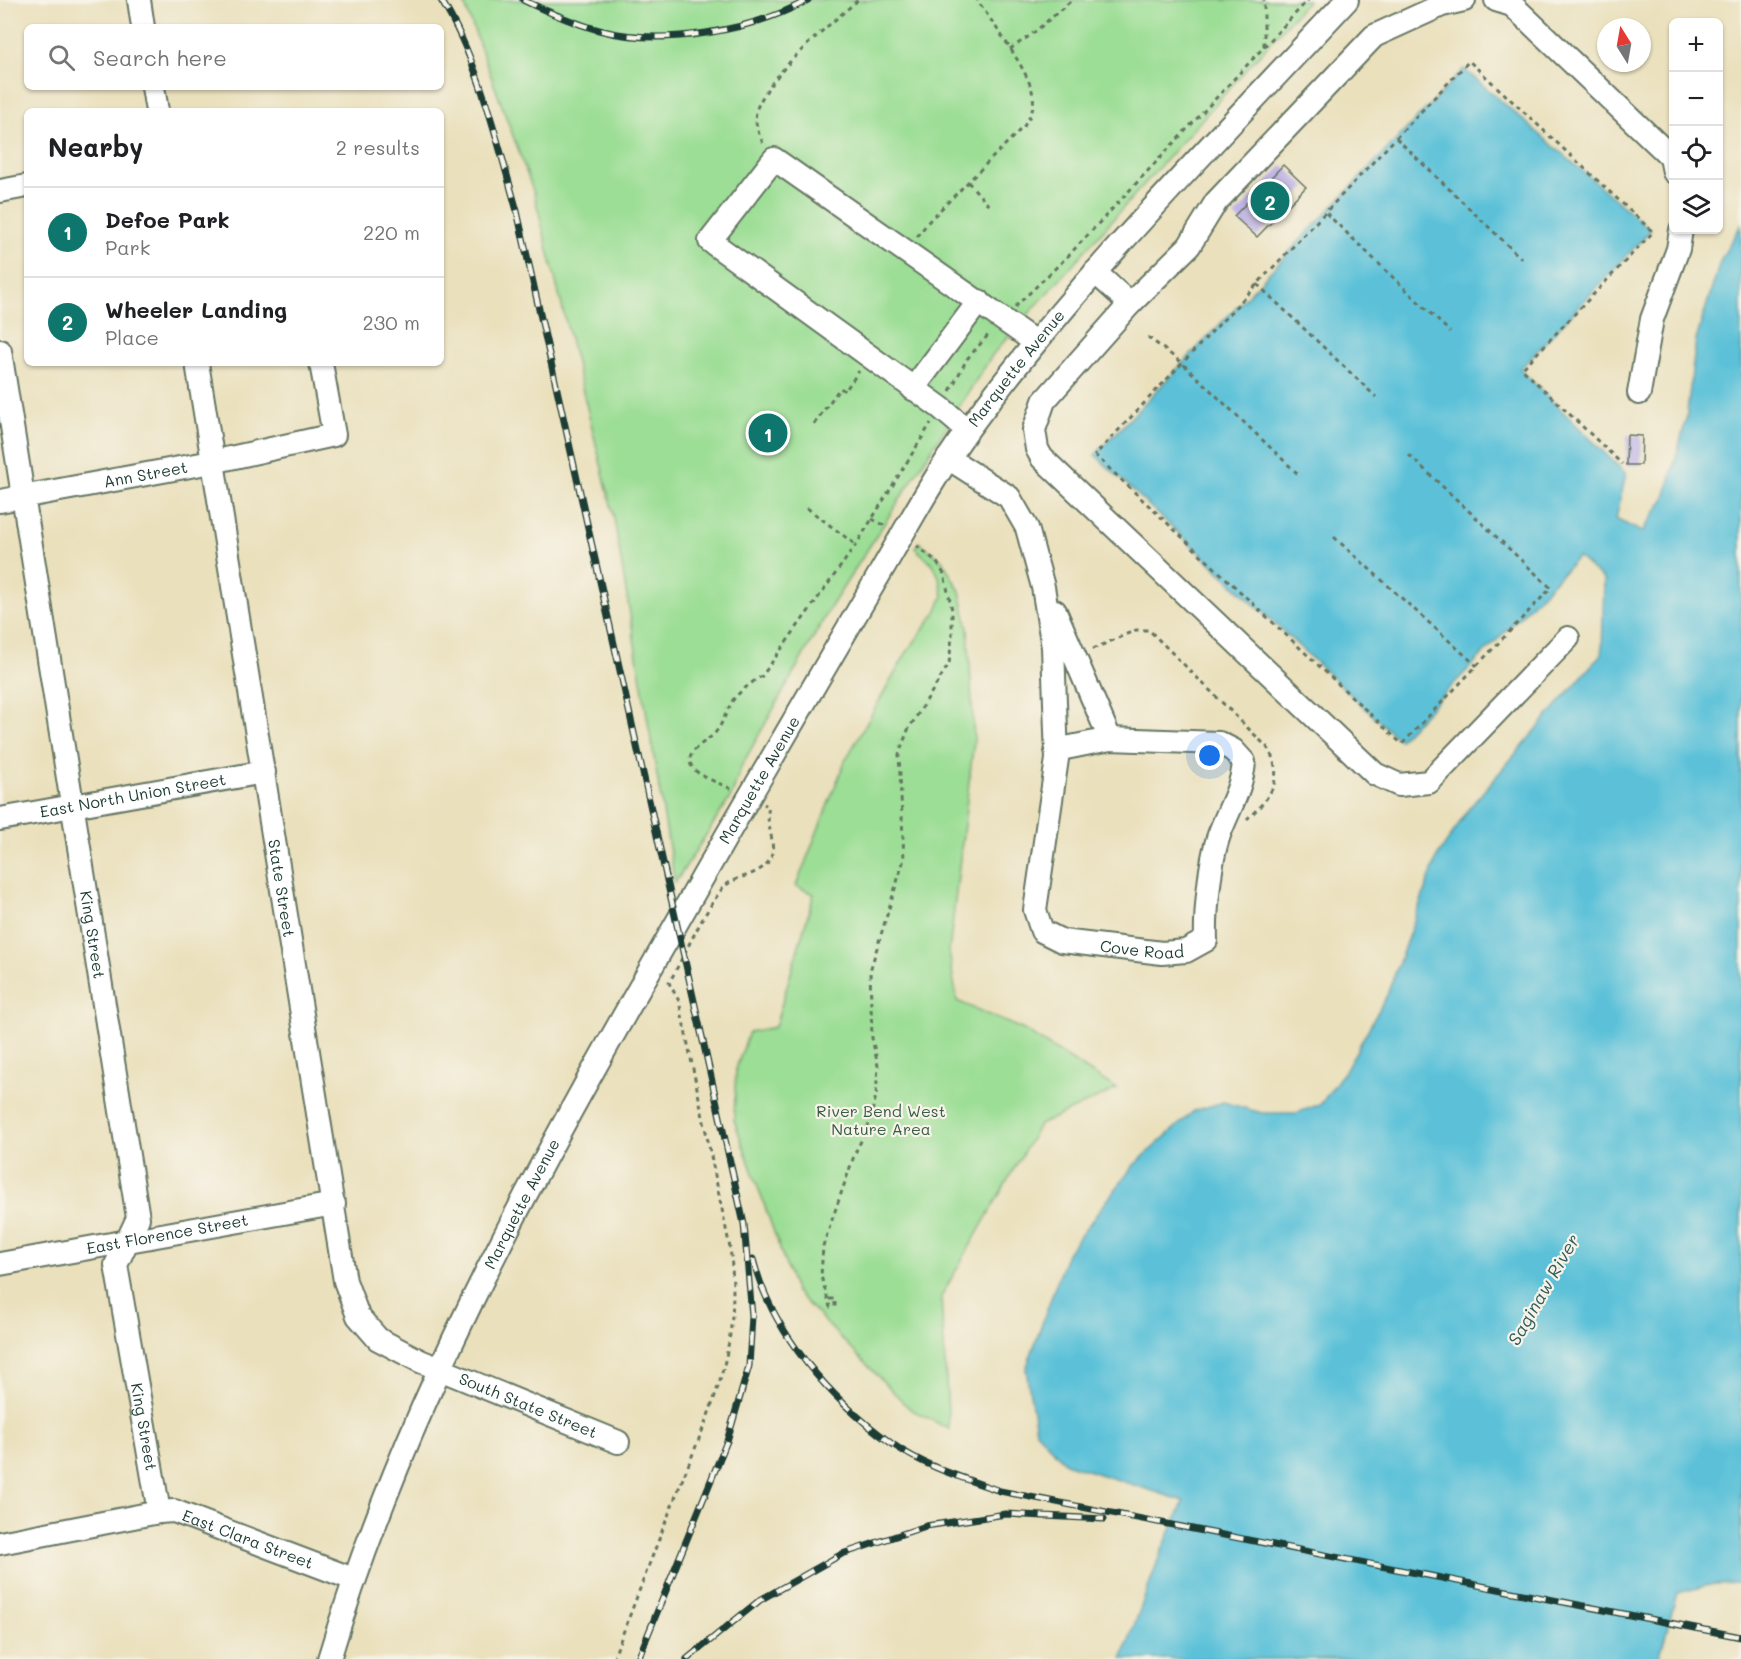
<!DOCTYPE html>
<meta charset="utf-8">
<style>
body{margin:0;font-family:Mali,sans-serif;background:#f6f6f6;color:#202124}
.controls{position:absolute;right:18px;top:18px;display:grid;overflow:hidden;border-radius:9px;box-shadow:0 2px 4px #0004}
.controls button{width:54px;height:54px;display:grid;place-items:center;padding:0;border:0;border-bottom:2px solid #e0e0e0;background:#fff;color:#202124;font:30px sans-serif}
.compass{position:absolute;left:1597px;top:18px;width:54px;height:54px;border-radius:50%;background:#fff;box-shadow:0 2px 4px #0004;rotate:349deg}
.you{position:absolute;left:1210px;top:756px;width:21px;height:21px;margin:-15px;border:4px solid #fff;border-radius:50%;background:#1a73e8;box-shadow:0 0 0 9px #1a73e833}
.badge{display:grid;place-items:center;width:39px;height:39px;border-radius:50%;background:#0f766e;color:#fff;font-size:20px;font-weight:700}
.pin{position:absolute;translate:-50% -50%;border:3px solid #fff;box-shadow:0 2px 6px #0006}
.list{margin:0;padding:0;list-style:none}
h2{display:flex;justify-content:space-between;align-items:center;height:78px;margin:0;padding:0 24px;font-size:26px}
h2 small{font-size:20px;font-weight:400;color:#757577}
.list li{display:grid;grid-template-columns:39px 1fr auto;gap:18px;align-items:center;box-sizing:border-box;height:90px;padding:0 24px;border-top:2px solid #e0e0e0}
.list b{display:block;font-size:22px;white-space:nowrap}
.list p{margin:0;font-size:20px;white-space:nowrap;color:#757577}
.list em{font-size:20px;font-style:normal;color:#757577}
.icon{flex:none;width:33px;height:33px;fill:none;stroke:currentColor;stroke-width:2;stroke-linecap:round;stroke-linejoin:round}
.map{position:relative;flex:none;width:1741px;height:1659px;overflow:hidden}
.search{position:absolute;background:#fff;box-shadow:0 2px 4px #0004;left:24px;top:24px;width:420px;height:66px;display:flex;align-items:center;gap:15px;box-sizing:border-box;padding:0 21px;border-radius:9px;color:#757577;font-size:22px}
.panel{position:absolute;background:#fff;box-shadow:0 2px 4px #0004;left:24px;top:108px;width:420px;height:258px;border-radius:9px}
.map>svg:first-child{display:block}
.green{fill:#9cde95;stroke:#5e8e64;stroke-width:1.5}
.water{fill:#5bc1d8;stroke:#3d7f86;stroke-width:1.5}
.building{fill:#ada0e5}
.lines{fill:none;stroke-linecap:round;stroke-linejoin:round}
.minor-casing{stroke:#667664;stroke-width:26}
.path{stroke:#667664;stroke-width:3;stroke-dasharray:4.5 4.5;stroke-linecap:butt}
.minor{stroke:#fff;stroke-width:22}
.rail-casing{stroke:#1f3d34;stroke-width:7}
.rail{stroke:#f7f3e8;stroke-width:4.5;stroke-dasharray:14;stroke-linecap:butt}
.labels{text-anchor:middle;stroke-width:4.5;stroke-linejoin:round;paint-order:stroke}
.street-label{font-size:16px;fill:#1f3d34;stroke:#f7f3e8}
.park-label{font-size:16px;fill:#385d47;stroke:#f7f3e8}
.water-label{font-size:18px;font-style:italic;fill:#2e5e5d;stroke:#f7f3e8}
</style>
<div class="map">
<svg width="1741" height="1659" viewBox="0 0 1741 1659">
<rect width="100%" height="100%" fill="#f7f3e8"/>
<filter id="ink" filterUnits="userSpaceOnUse"><feTurbulence type="fractalNoise" baseFrequency=".0167" numOctaves="2"/><feDisplacementMap in="SourceGraphic" scale="12" xChannelSelector="R" yChannelSelector="G"/><feConvolveMatrix kernelMatrix="1 2 1 2 8 2 1 2 1" color-interpolation-filters="sRGB"/></filter>
<filter id="wash" filterUnits="userSpaceOnUse"><feTurbulence type="fractalNoise" baseFrequency=".008" numOctaves="4" result="noise"/><feDisplacementMap in="SourceGraphic" scale="24" xChannelSelector="R" yChannelSelector="G"/><feGaussianBlur stdDeviation="1.35" result="paint"/><feColorMatrix in="noise" values="0 0 0 0 0 0 0 0 0 0 0 0 0 0 0 0 0 1.4 0 .05"/><feComposite in="paint" operator="in"/></filter>
<g filter="url(#wash)">
<rect width="100%" height="100%" fill="#eae0bc"/>
<g class="green">
<path d="M463,0H1308L993,354L830,608L741,767L732,795L675,883L613,513L534,193Z"/>
<path d="M919,542L942,560L960,591L968,628L974,740L949,952L957,1001L1024,1030L1117,1089L1039,1125L941,1297L949,1429L910,1409L795,1291L734,1120L736,1069L749,1032L775,1027L814,894L796,886L845,761L907,652L936,612L943,596L939,577L933,564L915,548Z"/>
</g>
<path class="water" d="M1464,69L1651,230L1520,369L1626,474L1616,519L1642,532L1665,498L1686,420L1696,340L1721,259L1741,225V1583L1714,1584L1677,1593L1659,1659H1122L1161,1552L1184,1501L1065,1463L1036,1431L1026,1369L1067,1253L1134,1165L1194,1111L1223,1102L1262,1113H1296L1321,1104L1348,1066L1387,995L1437,857L1470,807L1602,653L1604,580L1578,557L1399,740L1095,455Z"/>
<g id="blocks">
<g class="building">
<path d="M1283,165L1306,187L1257,237L1234,216Z"/>
<path d="M1627,435L1642,436L1641,465H1626Z"/>
</g>
</g>
</g>
<g filter="url(#ink)">
<use href="#blocks" fill-opacity="0" stroke="#667664" stroke-width="1.5"/>
<g class="lines">
<g class="minor-casing">
<g id="minor">
<path d="M139,0L143,27"/>
<path d="M1464,0L1442,5L1374,36L1216,202L1189,246L1130,304L1044,401L1034,430L1037,449L1042,458L1375,774L1399,785L1429,782L1568,638"/>
<path d="M1496,0L1512,5L1671,157L1674,172"/>
<path d="M153,87L157,111"/>
<path d="M0,191L27,186"/>
<path d="M1095,272L1130,304"/>
<path id="s1" d="M0,351L138,1218L116,1265L159,1512"/>
<path id="s2" d="M197,363L345,1281L358,1316L378,1339L420,1361L618,1442"/>
<path d="M913,389L979,301"/>
<path d="M1639,393L1652,319L1678,249L1681,230"/>
<path d="M967,430L941,408L710,241L774,159L1035,342"/>
<path id="s3" d="M948,458L1009,497L1027,528L1043,587L1053,647L1057,759L1035,910L1042,931L1062,941L1162,953L1186,951L1206,940C1205,914 1210,860 1219,835C1228,810 1242,789 1244,762L1233,750L1219,743L1110,739L1056,750"/>
<path id="s4" d="M0,501L212,462L334,435L321,363"/>
<path d="M1055,611L1110,739"/>
<path id="s5" d="M0,819L264,772"/>
<path id="s6" d="M0,1264L334,1204"/>
<path id="s7" d="M0,1543L159,1512L174,1511L353,1579"/>
<path id="s8" d="M329,1659C417,1365 576,1100 727,835C776,750 826,665 876,580C906,529 934,476 969,428C1082,275 1218,139 1347,0"/>
</g>
</g>
<g class="path">
<path d="M1264,46V0"/>
<path d="M1010,49L1031,35L1072,0"/>
<path d="M1396,138L1522,259"/>
<path d="M763,143C758,134 753,118 757,108C773,70 827,27 858,0"/>
<path d="M968,182L991,208"/>
<path d="M1326,213L1450,332"/>
<path d="M917,237L929,221L1024,126C1030,117 1035,108 1033,96C1031,73 991,21 977,0"/>
<path d="M1257,284L1376,397"/>
<path d="M1015,307L1068,256L1308,0"/>
<path d="M1148,337L1182,363L1299,475"/>
<path d="M950,391L967,359L990,333"/>
<path d="M814,424L840,388L845,391L859,371"/>
<path d="M1409,455L1551,588L1402,744L1095,455L1469,61L1653,232L1522,369L1622,464"/>
<path d="M807,508L856,545"/>
<path d="M872,519L886,526"/>
<path d="M1334,537L1477,666"/>
<path d="M1093,649L1136,630H1149L1267,747C1286,778 1271,797 1247,819"/>
<path d="M731,789C721,783 697,777 691,765C685,750 707,742 715,733C723,724 726,711 733,700C741,690 751,683 762,676L856,545L931,423"/>
<path d="M829,1299H835V1307H830L821,1276L823,1246L855,1153L868,1127L876,1096L878,1066L872,1038L870,971L904,859L899,754L908,730L949,664L952,636V610L944,574L936,561L917,546"/>
<path d="M613,1659C634,1605 654,1551 675,1498C711,1407 743,1349 730,1248L679,1001L669,983C686,952 701,917 722,889C733,875 757,878 769,861C779,845 764,824 769,807L764,804"/>
</g>
<use href="#minor" class="minor"/>
<g class="rail-casing">
<g id="rail">
<path d="M441,0C478,58 498,144 517,211L744,1224L752,1316L749,1366L727,1441L638,1659"/>
<path d="M523,0C548,12 573,23 599,30C662,47 752,31 808,0"/>
<path d="M753,1259C772,1333 830,1399 891,1443C923,1466 963,1478 1000,1491L1741,1637"/>
<path d="M687,1659L760,1600L842,1554L926,1526L1006,1514L1104,1519"/>
</g>
</g>
<use href="#rail" class="rail"/>
</g>
</g>
<g class="labels">
<g class="street-label">
<text dy="6" stroke="none"><textPath href="#s8" startOffset="1467">Marquette Avenue</textPath></text>
<text dy="6" stroke="none"><textPath href="#s4" startOffset="148">Ann Street</textPath></text>
<text dy="6" stroke="none"><textPath href="#s8" startOffset="981">Marquette Avenue</textPath></text>
<text dy="6" stroke="none"><textPath href="#s5" startOffset="135">East North Union Street</textPath></text>
<text dy="6" stroke="none"><textPath href="#s2" startOffset="532">State Street</textPath></text>
<text dy="6" stroke="none"><textPath href="#s1" startOffset="591">King Street</textPath></text>
<text dy="6" stroke="none"><textPath href="#s3" startOffset="620">Cove Road</textPath></text>
<text dy="6" stroke="none"><textPath href="#s8" startOffset="495">Marquette Avenue</textPath></text>
<text dy="6" stroke="none"><textPath href="#s6" startOffset="170">East Florence Street</textPath></text>
<text dy="6" stroke="none"><textPath href="#s2" startOffset="1162">South State Street</textPath></text>
<text dy="6" stroke="none"><textPath href="#s1" startOffset="1094">King Street</textPath></text>
<text dy="6" stroke="none"><textPath href="#s7" startOffset="256">East Clara Street</textPath></text>
</g>
<g class="park-label">
<text x="881" y="1117">River Bend West<tspan x="881" dy="18">Nature Area</tspan></text>
</g>
<g class="water-label">
<text transform="translate(1544 1290) rotate(-60)" y="6">Saginaw River</text>
</g>
</g>
</svg>
<div class="controls">
<button>+</button>
<button>−</button>
<button><svg class="icon" aria-label="locate" viewBox="0 0 24 24"><circle cx="12" cy="12" r="6"/><path d="M12 2v4M12 18v4M2 12h4M18 12h4"/></svg></button>
<button><svg class="icon" aria-label="layers" viewBox="0 0 24 24"><path d="M12 4l9 5-9 5-9-5zM3 14l9 5 9-5"/></svg></button>
</div>
<svg class="compass" viewBox="-18 -18 36 36"><path d="M0-13l5 13h-10z" fill="#e53935"/><path d="M0 13l5-13h-10z" fill="#757577"/></svg>
<div class="you"></div>
<div class="pin badge" style="left:768px;top:433px">1</div>
<div class="pin badge" style="left:1270px;top:201px">2</div>
<div class="search"><svg class="icon" aria-label="search" viewBox="0 0 24 24"><circle cx="10" cy="10" r="6"/><path d="M15 15l6 6"/></svg>Search here</div>
<section class="panel">
<h2>Nearby<small>2 results</small></h2>
<ul class="list">
<li><span class="badge">1</span><div><b>Defoe Park</b><p>Park</p></div><em>220 m</em></li>
<li><span class="badge">2</span><div><b>Wheeler Landing</b><p>Place</p></div><em>230 m</em></li>
</ul>
</section>
</div>
